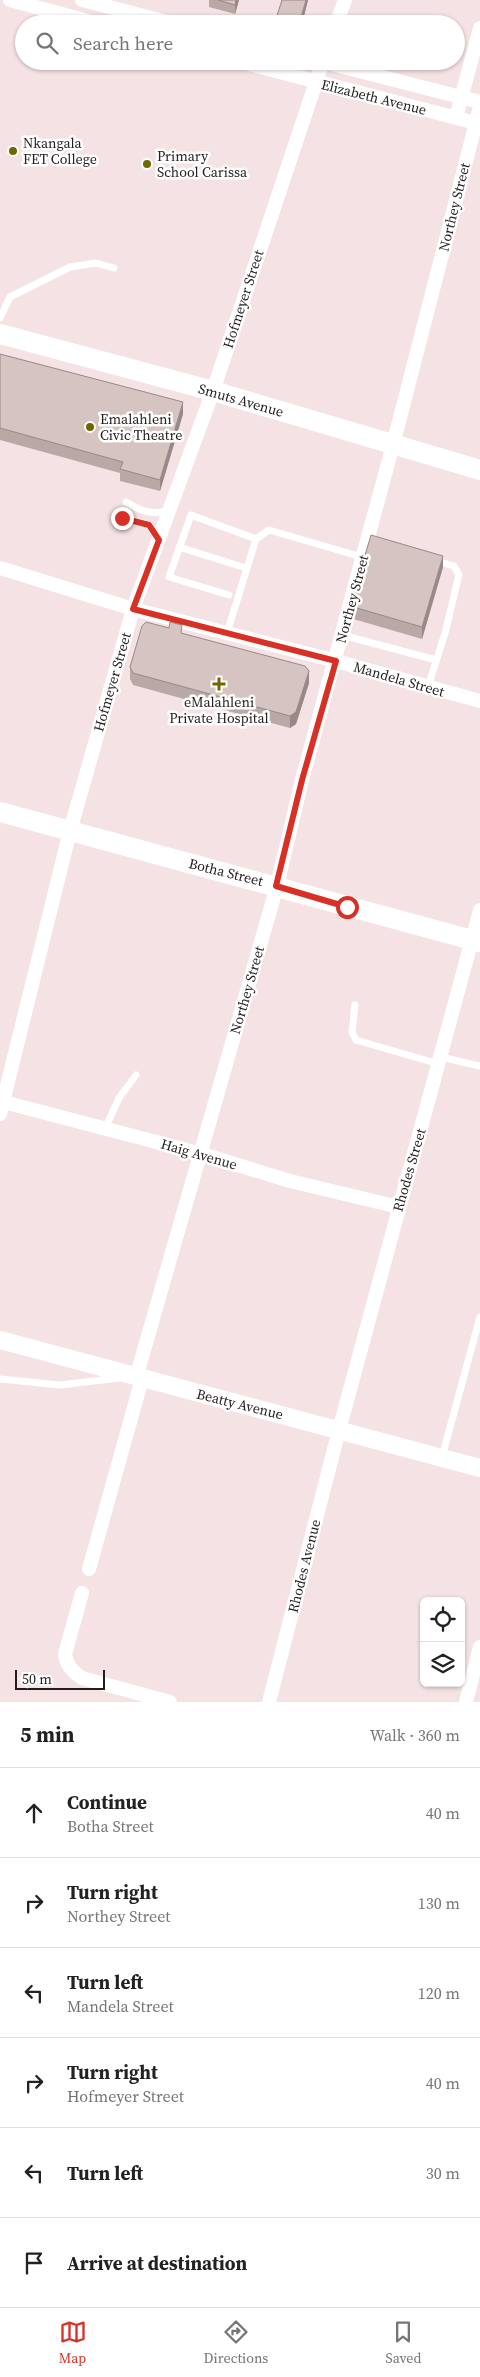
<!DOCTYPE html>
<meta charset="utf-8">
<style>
body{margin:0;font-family:"Source Serif 4",serif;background:#f2f2f2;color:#222}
.controls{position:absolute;right:15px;bottom:15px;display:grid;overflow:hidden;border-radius:8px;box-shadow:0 1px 4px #0004}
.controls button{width:45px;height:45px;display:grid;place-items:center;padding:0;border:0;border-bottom:1px solid #e0e0e0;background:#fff;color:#222;font:25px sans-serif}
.scale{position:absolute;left:15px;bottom:12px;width:90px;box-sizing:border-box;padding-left:5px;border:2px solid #231d1e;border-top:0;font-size:14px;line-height:18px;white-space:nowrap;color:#231d1e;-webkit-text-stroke:4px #fff;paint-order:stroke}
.stop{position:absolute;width:15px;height:15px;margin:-11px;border:4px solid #d93025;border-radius:50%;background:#fff}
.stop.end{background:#d93025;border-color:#fff;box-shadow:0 1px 5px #0008}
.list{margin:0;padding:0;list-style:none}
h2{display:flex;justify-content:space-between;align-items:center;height:65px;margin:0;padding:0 20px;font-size:21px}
h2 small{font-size:16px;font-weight:400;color:#767676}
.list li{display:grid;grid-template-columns:32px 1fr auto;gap:15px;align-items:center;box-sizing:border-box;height:90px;padding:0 20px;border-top:1px solid #e0e0e0}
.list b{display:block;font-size:19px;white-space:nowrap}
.list p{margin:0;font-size:16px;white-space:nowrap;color:#767676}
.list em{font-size:16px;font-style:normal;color:#767676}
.icon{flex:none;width:28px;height:28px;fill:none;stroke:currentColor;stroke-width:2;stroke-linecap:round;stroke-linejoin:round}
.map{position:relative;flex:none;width:480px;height:1702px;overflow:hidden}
.search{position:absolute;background:#fff;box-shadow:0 1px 4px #0004;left:15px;right:15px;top:15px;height:55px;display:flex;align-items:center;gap:12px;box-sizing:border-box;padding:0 18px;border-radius:28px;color:#767676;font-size:19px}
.sheet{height:605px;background:#fff}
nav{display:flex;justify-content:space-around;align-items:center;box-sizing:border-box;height:70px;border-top:1px solid #e0e0e0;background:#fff;font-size:14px;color:#767676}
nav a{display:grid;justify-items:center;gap:2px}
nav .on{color:#d93025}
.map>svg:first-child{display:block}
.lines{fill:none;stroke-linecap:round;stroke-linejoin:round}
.service{stroke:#fff;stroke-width:7}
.minor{stroke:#fff;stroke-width:14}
.tertiary{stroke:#fff;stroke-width:18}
.secondary{stroke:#fff;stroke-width:20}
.wall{fill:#b8a9a7}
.shaded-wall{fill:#968988}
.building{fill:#d6c4c2;stroke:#968988}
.route{stroke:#d93025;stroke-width:6}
.poi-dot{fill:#6f6800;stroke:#fff;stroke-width:2}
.labels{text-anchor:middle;stroke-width:5;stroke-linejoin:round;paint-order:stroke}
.street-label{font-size:14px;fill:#231d1e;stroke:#fff}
.poi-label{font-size:14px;fill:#231d1e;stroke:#fff;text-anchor:start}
</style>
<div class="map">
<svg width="480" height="1702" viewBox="0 0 480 1702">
<rect width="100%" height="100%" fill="#f5e2e5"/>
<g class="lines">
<g class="service">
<path d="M0,318L10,297L70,267L96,263L114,268"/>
<path d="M126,502C141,511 152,515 168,511"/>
<path d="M122,518L149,525L158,539"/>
<path d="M179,547L246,568"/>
<path d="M229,595L169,577L191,515L256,539L269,530L362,557"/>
<path d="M227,633L256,539"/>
<path d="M342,635L436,660"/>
<path d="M428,687L445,633L459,575L454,566L436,561"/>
<path d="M355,1005L352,1032L356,1040L439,1064"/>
<path d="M441,1057L480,1066"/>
<path d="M105,1129L119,1098L136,1075"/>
<path d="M0,1379L60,1385L119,1378"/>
<path d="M442,1457L480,1317"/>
</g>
<g class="minor">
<path d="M10,0L99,24"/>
<path d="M82,0L175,24"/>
<path d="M336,24L345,0"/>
<path d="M238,61L480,124"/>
<path d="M320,61L480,102"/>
<path d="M456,117L480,28"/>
<path d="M0,568L133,609L336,661L480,701"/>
<path d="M0,1101L202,1154L290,1181L399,1207"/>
<path d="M0,1114L70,831L133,609L213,391L323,61"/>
<path d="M136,1378L277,886L302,780L393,445L480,107"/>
<path d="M89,1569L142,1379"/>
<path d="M82,1593L65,1654C67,1666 72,1671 82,1678L170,1702"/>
<path d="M269,1702L339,1430L480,910"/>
<path d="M466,1702L480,1647"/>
</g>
<path class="tertiary" d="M0,1340L480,1468"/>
<g class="secondary">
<path d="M0,334L213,391L480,470"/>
<path d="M0,812L480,942"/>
</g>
</g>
<g class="wall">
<path d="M209,0H239L235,14L209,7Z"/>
<path d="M282,0H308L302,24H276V19Z"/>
<path d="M0,354L183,414L160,491L120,481V473L0,440Z"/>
<path d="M443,567L422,639L350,618V606Z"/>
<path d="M169,628L309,683L296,724L290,728L133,685L130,679V667Z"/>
</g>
<g class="shaded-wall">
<path d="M236,0H239L235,14V5Z"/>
<path d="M306,0H308L302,24H299Z"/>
<path d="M183,402V414L160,491V480Z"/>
<path d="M443,556V567L422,639V627Z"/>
<path d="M309,671V683L296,724L290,728V716Z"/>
</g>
<g class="building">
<path d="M218,0H236L235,5Z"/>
<path d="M282,0H306L299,24H292L276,19Z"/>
<path d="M0,354L183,402L160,480L120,469L123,462L0,428Z"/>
<path d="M371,535L443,556L422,627L350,606Z"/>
<path d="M146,622L169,628L170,622L182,625L181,633L305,666L309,671L296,712L290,716L133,673L130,667L142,626Z"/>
</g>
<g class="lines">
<path class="route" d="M122,518L149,525L159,540L133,609L336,661L302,780L276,886L347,907"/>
</g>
<g class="poi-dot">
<circle cx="13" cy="151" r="5"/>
<circle cx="147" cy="164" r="5"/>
<circle cx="90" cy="427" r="5"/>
<path d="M216.5 676.5h5v5h5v5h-5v5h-5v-5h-5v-5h5z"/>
</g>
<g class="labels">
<g class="street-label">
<text transform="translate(374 97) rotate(14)" y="5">Elizabeth Avenue</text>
<text transform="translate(454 207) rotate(-76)" y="5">Northey Street</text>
<text transform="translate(243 299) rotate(-72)" y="5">Hofmeyer Street</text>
<text transform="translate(241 400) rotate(16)" y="5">Smuts Avenue</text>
<text transform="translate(352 599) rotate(-75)" y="5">Northey Street</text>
<text transform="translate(399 679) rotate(16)" y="5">Mandela Street</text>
<text transform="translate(112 682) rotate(-74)" y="5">Hofmeyer Street</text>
<text transform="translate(226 872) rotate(14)" y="5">Botha Street</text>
<text transform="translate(247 990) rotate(-74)" y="5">Northey Street</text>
<text transform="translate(199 1154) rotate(16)" y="5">Haig Avenue</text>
<text transform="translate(409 1170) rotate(-74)" y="5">Rhodes Street</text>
<text transform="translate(240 1404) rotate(14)" y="5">Beatty Avenue</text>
<text transform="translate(304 1566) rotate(-76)" y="5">Rhodes Avenue</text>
</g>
<g class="poi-label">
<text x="23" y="148">Nkangala<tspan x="23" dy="16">FET College</tspan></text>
<text x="157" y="161">Primary<tspan x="157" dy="16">School Carissa</tspan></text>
<text x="100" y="424">Emalahleni<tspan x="100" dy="16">Civic Theatre</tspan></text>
<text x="219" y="707" text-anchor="middle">eMalahleni<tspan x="219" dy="16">Private Hospital</tspan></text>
</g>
</g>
</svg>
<div class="controls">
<button><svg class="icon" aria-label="locate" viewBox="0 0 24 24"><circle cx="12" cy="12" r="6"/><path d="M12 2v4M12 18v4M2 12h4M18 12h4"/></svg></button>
<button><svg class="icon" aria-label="layers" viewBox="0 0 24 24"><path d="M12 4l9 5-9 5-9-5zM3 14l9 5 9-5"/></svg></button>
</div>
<div class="scale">50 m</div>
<div class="stop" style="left:347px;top:907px"></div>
<div class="stop end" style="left:122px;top:518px"></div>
<div class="search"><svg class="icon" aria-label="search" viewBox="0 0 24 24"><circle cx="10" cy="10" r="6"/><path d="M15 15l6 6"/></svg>Search here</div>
</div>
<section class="sheet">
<h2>5 min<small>Walk · 360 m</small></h2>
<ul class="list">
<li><svg class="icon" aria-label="ahead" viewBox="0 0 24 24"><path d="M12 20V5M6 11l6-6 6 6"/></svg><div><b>Continue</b><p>Botha Street</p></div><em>40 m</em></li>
<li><svg class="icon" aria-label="right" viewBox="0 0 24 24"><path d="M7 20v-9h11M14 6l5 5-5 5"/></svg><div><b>Turn right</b><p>Northey Street</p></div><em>130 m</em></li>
<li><svg class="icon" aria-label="left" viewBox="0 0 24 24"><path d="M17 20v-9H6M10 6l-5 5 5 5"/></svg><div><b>Turn left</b><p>Mandela Street</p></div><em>120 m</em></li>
<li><svg class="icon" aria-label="right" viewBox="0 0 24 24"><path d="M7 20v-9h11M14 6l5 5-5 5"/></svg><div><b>Turn right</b><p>Hofmeyer Street</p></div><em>40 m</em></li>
<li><svg class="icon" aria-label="left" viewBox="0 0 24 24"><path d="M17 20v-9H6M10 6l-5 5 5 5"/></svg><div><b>Turn left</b></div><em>30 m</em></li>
<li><svg class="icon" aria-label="arrive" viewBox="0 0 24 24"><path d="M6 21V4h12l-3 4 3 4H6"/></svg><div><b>Arrive at destination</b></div></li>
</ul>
</section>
<nav>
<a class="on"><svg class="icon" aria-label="map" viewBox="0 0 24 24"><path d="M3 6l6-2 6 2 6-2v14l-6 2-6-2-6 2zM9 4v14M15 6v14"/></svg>Map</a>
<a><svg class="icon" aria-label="directions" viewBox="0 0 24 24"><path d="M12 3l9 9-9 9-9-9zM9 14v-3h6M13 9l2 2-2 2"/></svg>Directions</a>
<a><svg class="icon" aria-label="saved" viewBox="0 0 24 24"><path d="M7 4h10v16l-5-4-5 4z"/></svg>Saved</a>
</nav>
